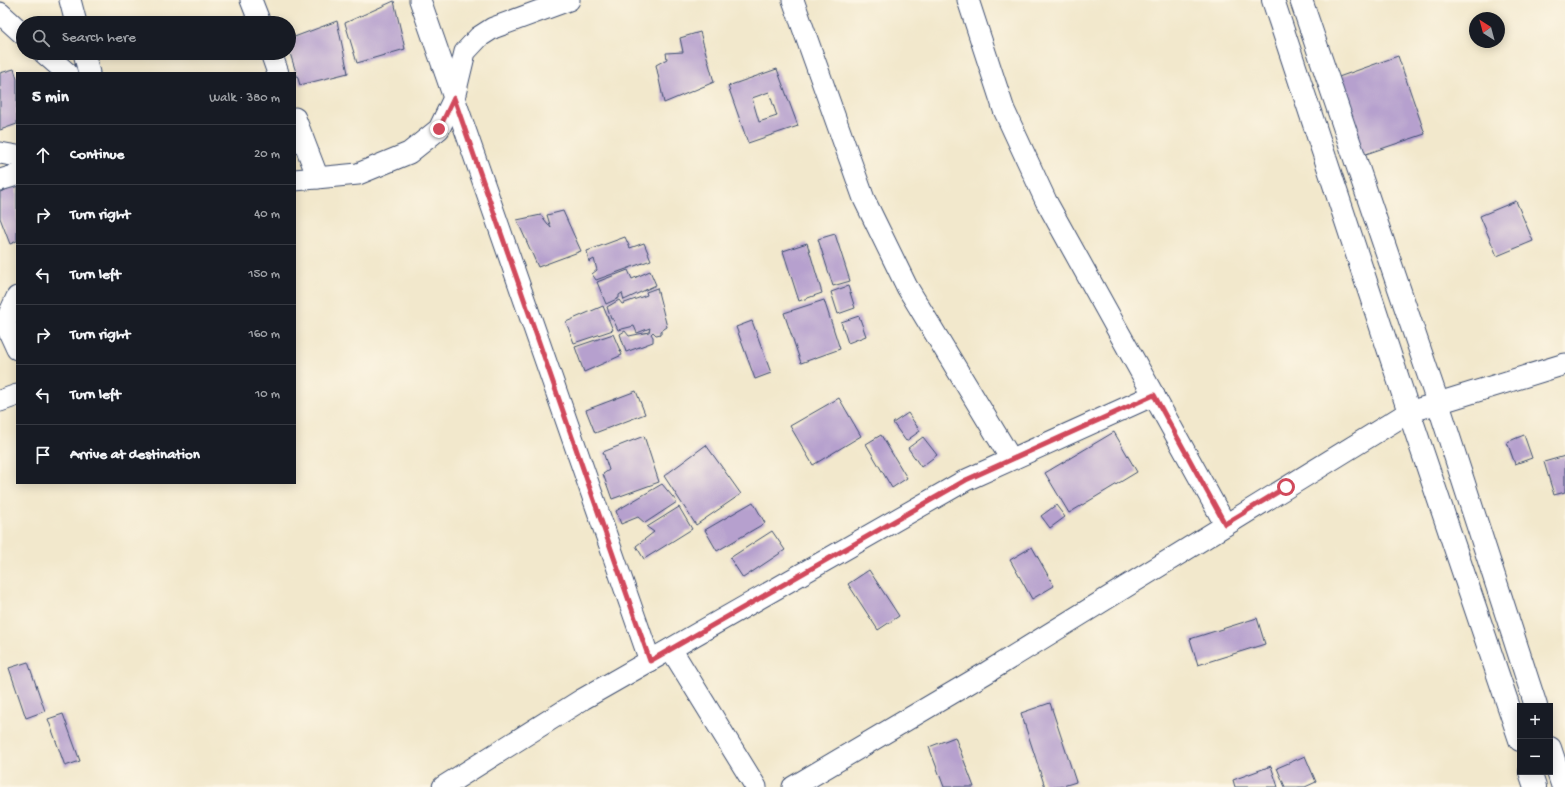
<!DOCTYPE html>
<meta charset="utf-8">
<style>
body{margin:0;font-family:"Gochi Hand",sans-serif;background:#20242c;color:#f1f3f6}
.controls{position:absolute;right:12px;bottom:12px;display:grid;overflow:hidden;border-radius:0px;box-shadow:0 2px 10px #0003}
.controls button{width:36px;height:36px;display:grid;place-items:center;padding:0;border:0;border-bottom:1px solid #363941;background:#171b24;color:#f1f3f6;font:20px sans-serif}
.compass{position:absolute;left:1469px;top:12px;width:36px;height:36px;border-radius:50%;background:#171b24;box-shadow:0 2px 10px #0003;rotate:324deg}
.stop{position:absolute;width:12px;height:12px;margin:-9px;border:3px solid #d1495b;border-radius:50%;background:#fff}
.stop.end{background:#d1495b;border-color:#fff;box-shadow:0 1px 4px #0008}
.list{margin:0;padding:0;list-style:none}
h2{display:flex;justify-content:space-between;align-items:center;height:52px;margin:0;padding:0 16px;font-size:17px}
h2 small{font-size:13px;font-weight:400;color:#9ea1a6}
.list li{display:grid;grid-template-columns:26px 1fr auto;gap:12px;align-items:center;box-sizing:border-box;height:60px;padding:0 16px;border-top:1px solid #363941}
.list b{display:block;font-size:15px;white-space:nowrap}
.list em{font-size:13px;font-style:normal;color:#9ea1a6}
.icon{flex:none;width:22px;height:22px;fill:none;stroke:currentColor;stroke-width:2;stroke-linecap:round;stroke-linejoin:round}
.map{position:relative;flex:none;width:1565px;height:787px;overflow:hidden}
.search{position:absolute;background:#171b24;box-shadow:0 2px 10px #0003;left:16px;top:16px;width:280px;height:44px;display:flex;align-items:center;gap:10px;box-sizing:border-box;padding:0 14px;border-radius:22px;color:#9ea1a6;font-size:15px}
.panel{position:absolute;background:#171b24;box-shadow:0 2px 10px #0003;left:16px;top:72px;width:280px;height:412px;border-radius:0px}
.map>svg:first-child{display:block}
.building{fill:#b6a0ce;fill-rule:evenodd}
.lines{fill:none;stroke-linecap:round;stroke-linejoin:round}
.minor-casing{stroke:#3b4b6e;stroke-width:23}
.tertiary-casing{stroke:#3b4b6e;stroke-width:24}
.minor{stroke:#fff;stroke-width:21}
.tertiary{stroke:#fff;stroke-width:22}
.route{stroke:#d1495b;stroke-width:5}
</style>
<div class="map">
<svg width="1565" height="787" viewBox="0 0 1565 787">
<rect width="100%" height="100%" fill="#fcf5e5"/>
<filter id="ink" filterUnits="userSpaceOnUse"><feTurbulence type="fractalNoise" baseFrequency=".025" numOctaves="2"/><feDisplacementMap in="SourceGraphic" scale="8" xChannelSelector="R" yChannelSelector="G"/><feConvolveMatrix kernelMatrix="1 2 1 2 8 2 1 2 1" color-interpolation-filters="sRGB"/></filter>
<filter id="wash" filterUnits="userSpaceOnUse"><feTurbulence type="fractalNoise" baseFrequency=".012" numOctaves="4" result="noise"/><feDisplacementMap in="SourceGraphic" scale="16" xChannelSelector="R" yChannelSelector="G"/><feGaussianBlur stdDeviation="0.9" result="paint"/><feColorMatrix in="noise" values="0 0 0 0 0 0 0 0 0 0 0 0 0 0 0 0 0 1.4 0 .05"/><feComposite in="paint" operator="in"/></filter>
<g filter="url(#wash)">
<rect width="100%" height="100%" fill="#f2e8cc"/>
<g id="blocks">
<g class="building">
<path d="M394,1L405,49L357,63L345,23Z"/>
<path d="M337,21L348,73L300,85L289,50V39Z"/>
<path d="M700,32L714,82L664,103L656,65L667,59L666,53L683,52L680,38Z"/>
<path d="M1398,56L1425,134L1360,156L1333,79Z"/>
<path d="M14,69L17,79V124L0,130V73Z"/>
<path d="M777,69L798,126L748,143L728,86ZM769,92L777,116L759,122L752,98Z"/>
<path d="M17,185V241L10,244L0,218V192Z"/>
<path d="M1516,201L1533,241L1497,256L1480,216Z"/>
<path d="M563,211L581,251L538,267L517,220L541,215L551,228L547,215Z"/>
<path d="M835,234L850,281L833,286L818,239Z"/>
<path d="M625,237L630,248L644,243L651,260L596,280L592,274L597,270L594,259L589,262L587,251Z"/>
<path d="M807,243L822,293L799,301L783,251Z"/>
<path d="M628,270L632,279L650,271L656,285L624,300L622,293L619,295V298L606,304L597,282Z"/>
<path d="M848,286L855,308L838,314L831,292Z"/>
<path d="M657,288L667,327L661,331V334L656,335L653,332L651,334L653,337V342L626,352L620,334L625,331L629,336L649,332L650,328L637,333L634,326L618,330L613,319H611L607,307L619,300L622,304L647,295L646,292Z"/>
<path d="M824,300L840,349L801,363L784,313Z"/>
<path d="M603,306L613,330L574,343L566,322Z"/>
<path d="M859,316L866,336L848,343L841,322Z"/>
<path d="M752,321L771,373L755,379L736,327Z"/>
<path d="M613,334L622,355L584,372L575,347Z"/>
<path d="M636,391L645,414L595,433L586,410Z"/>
<path d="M839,398L861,436L813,465L790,426Z"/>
<path d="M908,413L920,431L906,441L893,423Z"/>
<path d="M1114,432L1137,472L1069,513L1045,473Z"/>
<path d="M881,435L907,478L892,488L866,444Z"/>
<path d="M1524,435L1532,458L1515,464L1507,442Z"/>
<path d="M644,436L659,482L612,499L603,474L609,470L603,452Z"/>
<path d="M923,437L937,455L921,467L908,448Z"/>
<path d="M706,445L741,494L696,525L664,476Z"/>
<path d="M1565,456V492L1554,495L1544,462Z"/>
<path d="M662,484L677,502L645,523L638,517L621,524L616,511Z"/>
<path d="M753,502L765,523L717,551L705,530Z"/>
<path d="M1056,505L1065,517L1050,528L1041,516Z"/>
<path d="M679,507L692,529L644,559L636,546L654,532L647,527Z"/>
<path d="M772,531L785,550L743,578L730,558Z"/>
<path d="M1032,547L1054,586L1032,599L1010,560Z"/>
<path d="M869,570L899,616L878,630L848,584Z"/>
<path d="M1257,618L1265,644L1198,665L1190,639Z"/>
<path d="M28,662L45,711L26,718L9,668Z"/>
<path d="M1050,703L1076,782L1060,787H1045L1021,713Z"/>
<path d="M63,714L80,761L65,766L48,719Z"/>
<path d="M955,737L974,787H944L929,747Z"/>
<path d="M1305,756L1316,782L1305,787H1285L1277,768Z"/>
<path d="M1271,766L1278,787H1235L1233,780Z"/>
</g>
</g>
</g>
<g filter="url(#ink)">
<use href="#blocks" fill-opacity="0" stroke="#3b4b6e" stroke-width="1"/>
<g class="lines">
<g class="minor-casing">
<g id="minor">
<path d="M70,0L76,23"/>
<path d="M251,0L260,23"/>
<path d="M420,0L650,661"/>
<path d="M793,0L864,199L907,287L1011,459"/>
<path d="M968,0L1004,110L1046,201L1225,524"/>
<path d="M0,13L23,34"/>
<path d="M44,53L67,73"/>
<path d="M84,53L89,73"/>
<path d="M271,53L278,73"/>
<path d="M295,118L318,178"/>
<path d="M0,153L17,156"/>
<path d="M0,180L17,175"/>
<path d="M295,180L358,174L409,153L439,129L454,98L465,52L479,37L493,28L569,0"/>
<path d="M17,297L5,323L17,349"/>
<path d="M0,401L17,395"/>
<path d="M671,649L756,787"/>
<path d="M443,787L583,699L966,480L1154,395"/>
<path d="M793,787L986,673L1409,412L1565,364"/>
</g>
</g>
<g class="tertiary-casing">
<g id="tertiary">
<path d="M1273,0L1409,412L1520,740"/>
<path d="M1301,0L1438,403L1536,706"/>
<path d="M1550,748L1563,787"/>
<path d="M1530,772L1535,787"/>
</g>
</g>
<use href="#minor" class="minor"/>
<use href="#tertiary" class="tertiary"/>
</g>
</g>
<g class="lines" filter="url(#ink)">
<path class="route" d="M439,129L454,98L650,661L966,480L1154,395L1225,524L1286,487"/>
</g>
</svg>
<div class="controls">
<button>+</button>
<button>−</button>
</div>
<svg class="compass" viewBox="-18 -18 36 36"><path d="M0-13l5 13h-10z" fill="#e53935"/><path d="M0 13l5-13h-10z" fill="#9ea1a6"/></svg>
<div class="stop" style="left:1286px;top:487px"></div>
<div class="stop end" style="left:439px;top:129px"></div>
<div class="search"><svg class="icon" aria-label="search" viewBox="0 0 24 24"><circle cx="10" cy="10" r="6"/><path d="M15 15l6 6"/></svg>Search here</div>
<section class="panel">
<h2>5 min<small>Walk · 380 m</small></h2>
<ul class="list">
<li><svg class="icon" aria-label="ahead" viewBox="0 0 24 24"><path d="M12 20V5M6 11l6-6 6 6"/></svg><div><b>Continue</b></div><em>20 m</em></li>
<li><svg class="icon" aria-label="right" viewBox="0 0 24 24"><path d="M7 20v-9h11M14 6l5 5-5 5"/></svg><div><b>Turn right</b></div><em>40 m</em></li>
<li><svg class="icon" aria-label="left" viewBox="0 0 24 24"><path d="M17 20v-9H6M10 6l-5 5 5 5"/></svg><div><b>Turn left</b></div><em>150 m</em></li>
<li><svg class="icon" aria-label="right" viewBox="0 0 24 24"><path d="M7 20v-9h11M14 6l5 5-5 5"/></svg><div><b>Turn right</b></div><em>160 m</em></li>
<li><svg class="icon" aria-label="left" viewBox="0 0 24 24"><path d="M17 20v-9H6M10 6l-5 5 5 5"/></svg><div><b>Turn left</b></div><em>10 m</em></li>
<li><svg class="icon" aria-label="arrive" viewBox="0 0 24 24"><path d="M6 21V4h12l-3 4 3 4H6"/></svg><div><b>Arrive at destination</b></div></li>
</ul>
</section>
</div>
